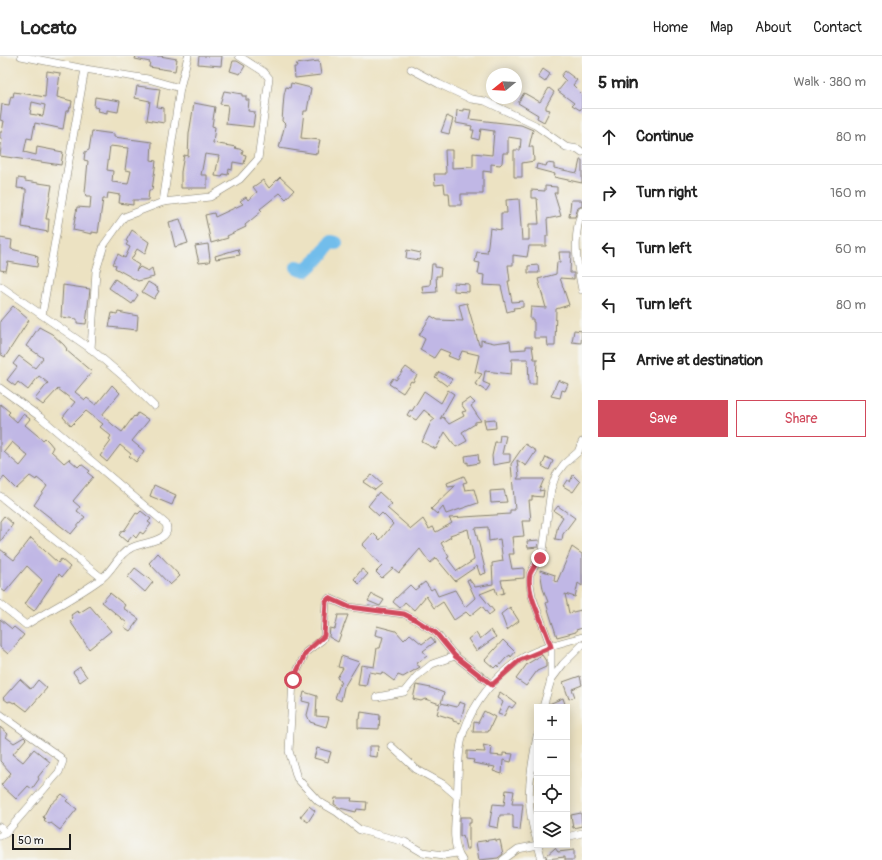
<!DOCTYPE html>
<meta charset="utf-8">
<style>
body{margin:0;font-family:Pangolin,sans-serif;background:#f6f6f6;color:#222}
.controls{position:absolute;right:12px;bottom:12px;display:grid;overflow:hidden;border-radius:0px;box-shadow:0 2px 10px #0003}
.controls button{width:36px;height:36px;display:grid;place-items:center;padding:0;border:0;border-bottom:1px solid #e0e0e0;background:#fff;color:#222;font:20px sans-serif}
.compass{position:absolute;left:486px;top:12px;width:36px;height:36px;border-radius:50%;background:#fff;box-shadow:0 2px 10px #0003;rotate:252deg}
.scale{position:absolute;left:12px;bottom:10px;width:59px;box-sizing:border-box;padding-left:4px;border:2px solid #1c1c1c;border-top:0;font-size:11px;line-height:14px;white-space:nowrap;color:#1c1c1c;-webkit-text-stroke:3px #f6f6f2;paint-order:stroke}
.stop{position:absolute;width:12px;height:12px;margin:-9px;border:3px solid #d1495b;border-radius:50%;background:#fff}
.stop.end{background:#d1495b;border-color:#fff;box-shadow:0 1px 4px #0008}
.list{margin:0;padding:0;list-style:none}
h2{display:flex;justify-content:space-between;align-items:center;height:52px;margin:0;padding:0 16px;font-size:17px}
h2 small{font-size:13px;font-weight:400;color:#767676}
.list li{display:grid;grid-template-columns:26px 1fr auto;gap:12px;align-items:center;box-sizing:border-box;height:56px;padding:0 16px;border-top:1px solid #e0e0e0}
.list b{display:block;font-size:15px;white-space:nowrap}
.list em{font-size:13px;font-style:normal;color:#767676}
.actions{display:flex;gap:8px;padding:12px 16px}
.actions a{flex:1;padding:9px 0;border:1px solid #d1495b;border-radius:0px;text-align:center;font-size:14px;color:#d1495b}
.actions .main{background:#d1495b;color:#fff}
.icon{flex:none;width:22px;height:22px;fill:none;stroke:currentColor;stroke-width:2;stroke-linecap:round;stroke-linejoin:round}
.map{position:relative;flex:none;width:582px;height:804px;overflow:hidden}
header{display:flex;align-items:center;gap:24px;box-sizing:border-box;height:56px;padding:0 20px;background:#fff;border-bottom:1px solid #e0e0e0}
header strong{font-size:19px}
nav{display:flex;gap:22px;margin-inline-start:auto;font-size:14px}
main{display:flex}
aside{flex:1;background:#fff}
.map>svg:first-child{display:block}
.lines{fill:none;stroke-linecap:round;stroke-linejoin:round}
.river{stroke:#72bdeb;stroke-width:14}
.building{fill:#c0b7e5;fill-rule:evenodd}
.minor-casing{stroke:#847f6f;stroke-width:8}
.minor{stroke:#fff;stroke-width:7}
.route{stroke:#d1495b;stroke-width:5}
</style>
<header>
<strong>Locato</strong>
<nav><a>Home</a><a>Map</a><a>About</a><a>Contact</a></nav>
</header>
<main>
<div class="map">
<svg width="582" height="804" viewBox="0 0 582 804">
<rect width="100%" height="100%" fill="#f6f6f2"/>
<filter id="ink" filterUnits="userSpaceOnUse"><feTurbulence type="fractalNoise" baseFrequency=".025" numOctaves="2"/><feDisplacementMap in="SourceGraphic" scale="8" xChannelSelector="R" yChannelSelector="G"/><feConvolveMatrix kernelMatrix="1 2 1 2 8 2 1 2 1" color-interpolation-filters="sRGB"/></filter>
<filter id="wash" filterUnits="userSpaceOnUse"><feTurbulence type="fractalNoise" baseFrequency=".012" numOctaves="4" result="noise"/><feDisplacementMap in="SourceGraphic" scale="16" xChannelSelector="R" yChannelSelector="G"/><feGaussianBlur stdDeviation="0.9" result="paint"/><feColorMatrix in="noise" values="0 0 0 0 0 0 0 0 0 0 0 0 0 0 0 0 0 1.4 0 .05"/><feComposite in="paint" operator="in"/></filter>
<g filter="url(#wash)">
<rect width="100%" height="100%" fill="#ece2c2"/>
<g class="lines">
<path class="river" d="M297,211L306,214L320,201L331,186L336,187"/>
</g>
<g id="blocks">
<g class="building">
<path d="M136,0H160L177,3L175,15L149,11L150,6L135,3Z"/>
<path d="M199,0H222L221,10L198,8Z"/>
<path d="M233,5H237L245,10L240,18L230,15Z"/>
<path d="M319,5L321,19L295,22L294,11H297L296,8Z"/>
<path d="M543,13L550,18L545,26L538,21Z"/>
<path d="M47,15L60,17L57,41L72,45L71,51H70L69,55H66L63,73L35,67L32,83L27,82L24,96L36,99L37,91L63,96L61,109L0,100L2,82H0V76H2L4,65L0,64L2,48L9,49L11,40L13,41L14,36L45,41ZM32,46L45,49L43,60L30,58Z"/>
<path d="M565,15L577,24L573,29L582,38V51L580,54L572,49L574,47L558,35L566,25L561,20Z"/>
<path d="M291,27L311,32L307,55H304L301,82L320,84L317,98L279,92L285,68L282,65L284,39L286,31L290,32Z"/>
<path d="M137,30L160,33L157,51L164,52V67L147,64L150,45L135,42Z"/>
<path d="M549,32L554,36L546,50V53L550,54L544,66L537,62L538,59L518,47L524,37L540,46Z"/>
<path d="M224,35L242,38V40H246V44H249L248,55L255,56L253,71L226,68L228,49L220,48Z"/>
<path d="M95,41L120,45L118,56L107,54V57L98,55L99,52L94,51Z"/>
<path d="M194,47L215,51L212,70L215,71L213,87L236,91L235,92L243,94L242,98L246,99L244,108L233,106L232,114L229,113L228,119L223,118L222,121L215,120L219,100L205,98L201,119H207V132H181V116L184,99L188,100L189,78Z"/>
<path d="M463,53L471,54L469,63L521,69L533,74L529,91H533L534,105L522,107V121H514V94H520L521,83L508,81V97H503L502,107L500,109L491,108V116L483,115V138H461V149H450L449,137H445L444,128L435,129L434,118H446L445,94H452V112L473,111V97L492,99L494,75L481,73L479,84L472,82L474,74H471L472,70L456,67L457,54L463,55Z"/>
<path d="M447,60L453,63L449,78L441,76Z"/>
<path d="M92,75L114,78V81L152,86L151,104L156,105L152,134H149L148,144H133V149L119,147L120,139L108,137L107,143H103L98,177L92,176V178L73,174L77,151L90,152L91,140H86L85,137L88,105L84,104L85,96L89,94ZM110,90L128,92L125,114L131,115L128,128L112,126L113,115L107,114Z"/>
<path d="M580,104H582V127L554,121L555,118L536,113L537,108L546,110L547,107L554,108V112L577,117Z"/>
<path d="M280,121L294,134L286,143L280,137L260,153L262,155L245,169L246,171L227,180L228,182L211,187L205,159L214,157L215,161L243,148L240,145L246,141L248,144L257,136L253,131L263,124L269,132Z"/>
<path d="M18,122L25,123V125L52,129L46,163H49L48,176L22,171L26,138V133L17,132Z"/>
<path d="M545,130L557,131V137H554L561,160L547,163L548,180H546V190H529L527,201L513,199V209H508L510,225H508L512,246L523,245V251L513,252L514,254L507,256L501,230L483,229L484,219L478,218L480,207L475,206L477,196L487,197L490,172L501,174V157H507L506,144L519,143L522,184H529V168H539L537,142H531V134L545,135Z"/>
<path d="M571,144H582V150L578,152L575,161H569Z"/>
<path d="M180,163L188,187L175,191L169,166Z"/>
<path d="M132,174L149,186L145,198L137,193L131,204L139,209L136,215L140,211L148,215L152,212L154,221L138,225L115,212L116,209L113,208L118,198L125,202L130,191L126,189L128,186L126,185Z"/>
<path d="M0,182L12,184L11,193L36,199L35,200L38,201L37,211L8,206L6,215L0,214Z"/>
<path d="M208,188L210,203L209,206L199,207L195,190Z"/>
<path d="M238,193L240,199L216,203L215,200Z"/>
<path d="M407,194L421,197L419,204L406,202Z"/>
<path d="M559,196H571L570,217H574V223L560,222L569,249L556,253L555,290H548L547,282H534V266H533V263H530L531,251L546,252L538,223L556,218L557,206H560Z"/>
<path d="M432,208H435V211L441,212L440,220H436L437,236L423,237L422,230L430,229Z"/>
<path d="M538,209L539,217H528V210Z"/>
<path d="M115,223L138,239L132,248L109,232Z"/>
<path d="M148,226L158,232L157,234L159,235L154,243L142,236Z"/>
<path d="M454,227L469,228V236L454,235Z"/>
<path d="M63,229L90,233L86,268L77,267V263L61,261Z"/>
<path d="M467,247L479,289H481V284L494,287L510,285L511,294L526,293V290H532L534,303H537L536,328H529L528,303H512L511,318L485,315L483,326L490,329L486,335L475,328L482,318L475,316L479,299L462,295L458,304L448,300L450,297L440,293L434,302L420,294L425,283L419,279L431,260L438,264L463,265L459,249Z"/>
<path d="M13,250L29,264L5,301L0,298V265Z"/>
<path d="M118,256L138,260L137,274L109,271L112,257L117,258Z"/>
<path d="M39,271L52,278L64,289L67,293L66,294L92,316L75,336L85,344L87,342L96,349L112,329L120,337L102,359L113,369L122,376L134,360L135,361L138,357L149,364L132,385L144,395L136,406L129,400L131,398L120,389L107,406L100,400L111,385L109,383L111,380L100,371L103,368L86,355L71,370L63,361L75,346L58,333L43,349L35,343L48,327L39,320L28,334L18,326L15,330L7,324L17,311L13,308L19,300L35,312L43,302L26,290Z"/>
<path d="M574,274L582,275L581,287L572,286Z"/>
<path d="M406,311L417,319L413,326L411,325L403,337L389,328L393,322L396,324Z"/>
<path d="M439,316L452,323L447,330L435,321Z"/>
<path d="M558,324L568,328L565,335L562,334L560,342L551,340Z"/>
<path d="M448,334L454,338L440,363L443,361L449,368L464,360L462,356L466,355L461,348L470,342L475,347L471,350L481,365L475,366V368L462,376L467,385L456,391L445,376L436,393L422,386L431,366L435,363L424,354L416,364L407,359L410,354L412,355L424,335L441,347Z"/>
<path d="M0,348L10,356L8,358L17,366L23,358L30,363L25,369L43,384L45,382L49,386L53,391L51,395L64,407L69,403L78,411L81,408L90,415L88,417L93,421L73,445L80,451L77,455L85,461L71,478L34,449L47,430L37,422L36,424L30,420L16,433L4,421L0,426ZM12,386L28,400L20,410L4,396Z"/>
<path d="M495,363L496,372L486,373L484,364Z"/>
<path d="M500,379L506,380L502,398H510V406L493,409L492,400L495,386H499Z"/>
<path d="M525,388L536,395L526,410L517,404L519,420L517,423H544L539,435L544,434L543,441L532,440V444H529L531,465H522L524,480L512,481L514,498H509L512,513L524,512V522L501,524L504,537L497,539L495,532L480,538L494,555L489,559L482,550L470,560L466,556L454,564L443,546L434,552L426,540L414,554L405,546L400,552L393,546L395,543L410,529L415,534L425,526L431,534L434,532L438,540L455,534L465,551L475,542L467,524L469,523L475,531L493,528L492,507L503,505L500,483L489,485L488,471L475,472L486,517L480,519L477,510L455,525L436,502L430,507L420,493L399,517L393,512L382,522L376,516L382,510L362,489L373,477L380,484L393,468L382,457L379,460L368,450L379,436L392,448L387,452L411,473L423,463L429,473L433,471L436,476L452,467L449,462L510,458V454H515L511,408ZM468,473L474,504L457,515L447,502L449,501L441,487L451,481L450,479Z"/>
<path d="M478,398L479,407L468,409V406L466,407L465,400Z"/>
<path d="M546,401L553,405L549,414L542,410Z"/>
<path d="M372,419L382,428L375,434L363,426Z"/>
<path d="M573,419L580,426L573,436L563,430L567,424L570,426Z"/>
<path d="M464,420L467,426L463,427L465,434L474,433L478,447L446,458L443,451L437,458L431,453L456,429L448,430L447,427Z"/>
<path d="M154,429L176,439L172,449L150,440Z"/>
<path d="M504,434L507,446L491,447L490,435Z"/>
<path d="M558,450L575,462L563,478L562,484L555,483L558,469L563,461L554,455Z"/>
<path d="M141,455L151,463L148,466L151,468L143,478L140,476L136,482L133,479L127,486L119,479L123,474L124,475L136,457L138,458Z"/>
<path d="M4,460L13,468L0,486V465Z"/>
<path d="M31,482L58,507L61,503L70,511L62,521L59,518L34,555L25,548L42,524L27,510L5,536L0,532V493L14,504Z"/>
<path d="M539,484L538,491L528,492L527,485Z"/>
<path d="M572,491L582,498V530L578,527L575,541L565,538L569,557L581,554L582,572L576,574V576L557,581L546,547L548,546L543,533L540,514L555,519L554,525L557,526Z"/>
<path d="M158,497L180,520L170,529L149,507Z"/>
<path d="M135,512L153,526L145,536L128,521Z"/>
<path d="M362,513L368,518L359,528L354,523Z"/>
<path d="M110,537L125,549L123,552L139,563L130,575L124,571L127,567L102,546Z"/>
<path d="M372,538L384,544L380,550L368,545Z"/>
<path d="M90,550L111,575L89,593L70,565L73,562L71,559L77,555L79,557Z"/>
<path d="M510,551L519,565L507,574L501,558Z"/>
<path d="M338,559H348L338,586L329,581L330,572L335,573Z"/>
<path d="M0,563L12,573L14,571L24,579L8,598L0,591Z"/>
<path d="M377,570L396,575L404,584L410,578L422,588L431,581L435,586L423,595L427,600L416,608L420,611L403,621L398,619L394,625L382,616L381,618L369,616L366,630L358,629L361,609L374,611L377,592H380L383,581L375,579Z"/>
<path d="M491,574L496,581L476,595L468,583L476,577L480,583Z"/>
<path d="M503,584L515,596L511,601L510,599L506,602L498,611L497,609L494,612L485,604Z"/>
<path d="M542,599L546,605V611L537,615L526,630L516,623L527,608Z"/>
<path d="M341,600L359,606L344,631L341,645L335,642L341,625L337,622L343,612L338,611Z"/>
<path d="M80,611L87,621L80,626L73,616Z"/>
<path d="M580,620L582,629L572,633L575,641L569,643L563,626Z"/>
<path d="M20,623L31,633L38,624L47,632L27,655L15,646L14,647L10,645L8,646L3,642Z"/>
<path d="M416,629L431,632L444,637L441,647L457,651L459,646L465,648L460,667L453,665V663L437,658L440,648L425,643L421,645L413,643Z"/>
<path d="M304,636L317,640L316,660L329,661L326,671L310,666L307,659L310,647L302,645Z"/>
<path d="M500,636L516,647L512,652L509,650L504,660L498,658L503,646L497,642Z"/>
<path d="M563,642L566,651H548L549,648Z"/>
<path d="M484,655L495,661L488,676H473L474,666L478,667Z"/>
<path d="M361,656L380,659L379,673L358,672V663H360Z"/>
<path d="M0,671L8,678L6,681L14,687L24,681L26,683L13,698L23,706L34,693L50,706L38,721L39,723L32,733L28,730L16,743L1,729L11,717L0,705Z"/>
<path d="M483,689L492,691L491,699L503,700V697L513,698L511,706L503,704L502,718L493,715L495,711L490,710L489,712V710L473,707L474,704L467,703V695L485,696Z"/>
<path d="M369,690H378L377,701L369,700Z"/>
<path d="M317,692L331,696L328,706L314,702Z"/>
<path d="M506,734L514,735L512,748H523L520,774L513,773V759H500L498,772L489,770L493,748L504,749Z"/>
<path d="M62,738L68,743L66,745L77,753L60,774L51,767L49,768L44,764L45,763L43,761L49,750Z"/>
<path d="M335,742H352L351,745L367,746L366,754L357,753L356,756L340,752L334,748Z"/>
<path d="M309,750L315,755L308,766L300,761Z"/>
<path d="M581,757L582,770L573,772L571,759Z"/>
<path d="M460,761H471V767H469V793H466L463,779L460,781Z"/>
<path d="M496,783V785L500,784L503,798L498,802L479,804L476,786Z"/>
<path d="M555,792L558,796L574,794V804H565V801L547,803L546,800Z"/>
</g>
</g>
</g>
<g filter="url(#ink)">
<use href="#blocks" fill-opacity="0" stroke="#847f6f" stroke-width="1"/>
<g class="lines">
<g class="minor-casing">
<g id="minor">
<path d="M21,0L85,13L148,23L180,32"/>
<path d="M411,13L439,28L471,43L485,45L535,69L566,91L578,93L582,96"/>
<path d="M163,146L180,32L188,0"/>
<path d="M582,155C572,180 577,209 582,234"/>
<path d="M0,230L91,293L131,327L154,350"/>
<path d="M42,259L85,13"/>
<path d="M91,293L96,215L104,189L124,161L163,146L210,141L240,123L258,103L269,22L264,16L239,0"/>
<path d="M0,332L40,361L166,468C173,486 141,486 131,492C118,498 113,514 102,522C78,540 51,553 26,569L0,548"/>
<path d="M0,440L102,522"/>
<path d="M551,624L563,608L582,589"/>
<path d="M377,641L404,636L417,620L432,608L455,600"/>
<path d="M543,651L551,624V591L532,540L530,528V518L543,495L551,433L556,419L564,408L578,396L582,386"/>
<path d="M0,658L60,701L63,705L59,716L6,777"/>
<path d="M537,680C530,718 524,747 537,785"/>
<path d="M391,690L416,713L443,728L457,740"/>
<path d="M0,771L6,777L0,780"/>
<path d="M567,781L582,777"/>
<path d="M538,789L542,804"/>
<path d="M457,797L444,799L422,796L405,786L360,774L337,756L318,745L297,722L289,695L293,624L306,596L322,584L324,580L326,545L329,542L349,551L404,558L416,564L436,577L455,600L492,629"/>
<path d="M462,804C450,788 456,761 457,742C459,720 457,696 464,675C473,648 495,620 519,604C537,592 562,587 582,581"/>
<path d="M503,804L518,793L538,789"/>
</g>
</g>
<use href="#minor" class="minor"/>
</g>
</g>
<g class="lines" filter="url(#ink)">
<path class="route" d="M293,624L306,596L324,580L326,545L329,542L349,551L404,558L416,564L436,577L455,600L492,629L520,604L551,591C546,571 525,538 530,518C532,513 537,507 540,502"/>
</g>
</svg>
<div class="controls">
<button>+</button>
<button>−</button>
<button><svg class="icon" aria-label="locate" viewBox="0 0 24 24"><circle cx="12" cy="12" r="6"/><path d="M12 2v4M12 18v4M2 12h4M18 12h4"/></svg></button>
<button><svg class="icon" aria-label="layers" viewBox="0 0 24 24"><path d="M12 4l9 5-9 5-9-5zM3 14l9 5 9-5"/></svg></button>
</div>
<svg class="compass" viewBox="-18 -18 36 36"><path d="M0-13l5 13h-10z" fill="#e53935"/><path d="M0 13l5-13h-10z" fill="#767676"/></svg>
<div class="scale">50 m</div>
<div class="stop" style="left:293px;top:624px"></div>
<div class="stop end" style="left:540px;top:502px"></div>
</div>
<aside>
<h2>5 min<small>Walk · 380 m</small></h2>
<ul class="list">
<li><svg class="icon" aria-label="ahead" viewBox="0 0 24 24"><path d="M12 20V5M6 11l6-6 6 6"/></svg><div><b>Continue</b></div><em>80 m</em></li>
<li><svg class="icon" aria-label="right" viewBox="0 0 24 24"><path d="M7 20v-9h11M14 6l5 5-5 5"/></svg><div><b>Turn right</b></div><em>160 m</em></li>
<li><svg class="icon" aria-label="left" viewBox="0 0 24 24"><path d="M17 20v-9H6M10 6l-5 5 5 5"/></svg><div><b>Turn left</b></div><em>60 m</em></li>
<li><svg class="icon" aria-label="left" viewBox="0 0 24 24"><path d="M17 20v-9H6M10 6l-5 5 5 5"/></svg><div><b>Turn left</b></div><em>80 m</em></li>
<li><svg class="icon" aria-label="arrive" viewBox="0 0 24 24"><path d="M6 21V4h12l-3 4 3 4H6"/></svg><div><b>Arrive at destination</b></div></li>
</ul>
<div class="actions"><a class="main">Save</a><a>Share</a></div>
</aside>
</main>
